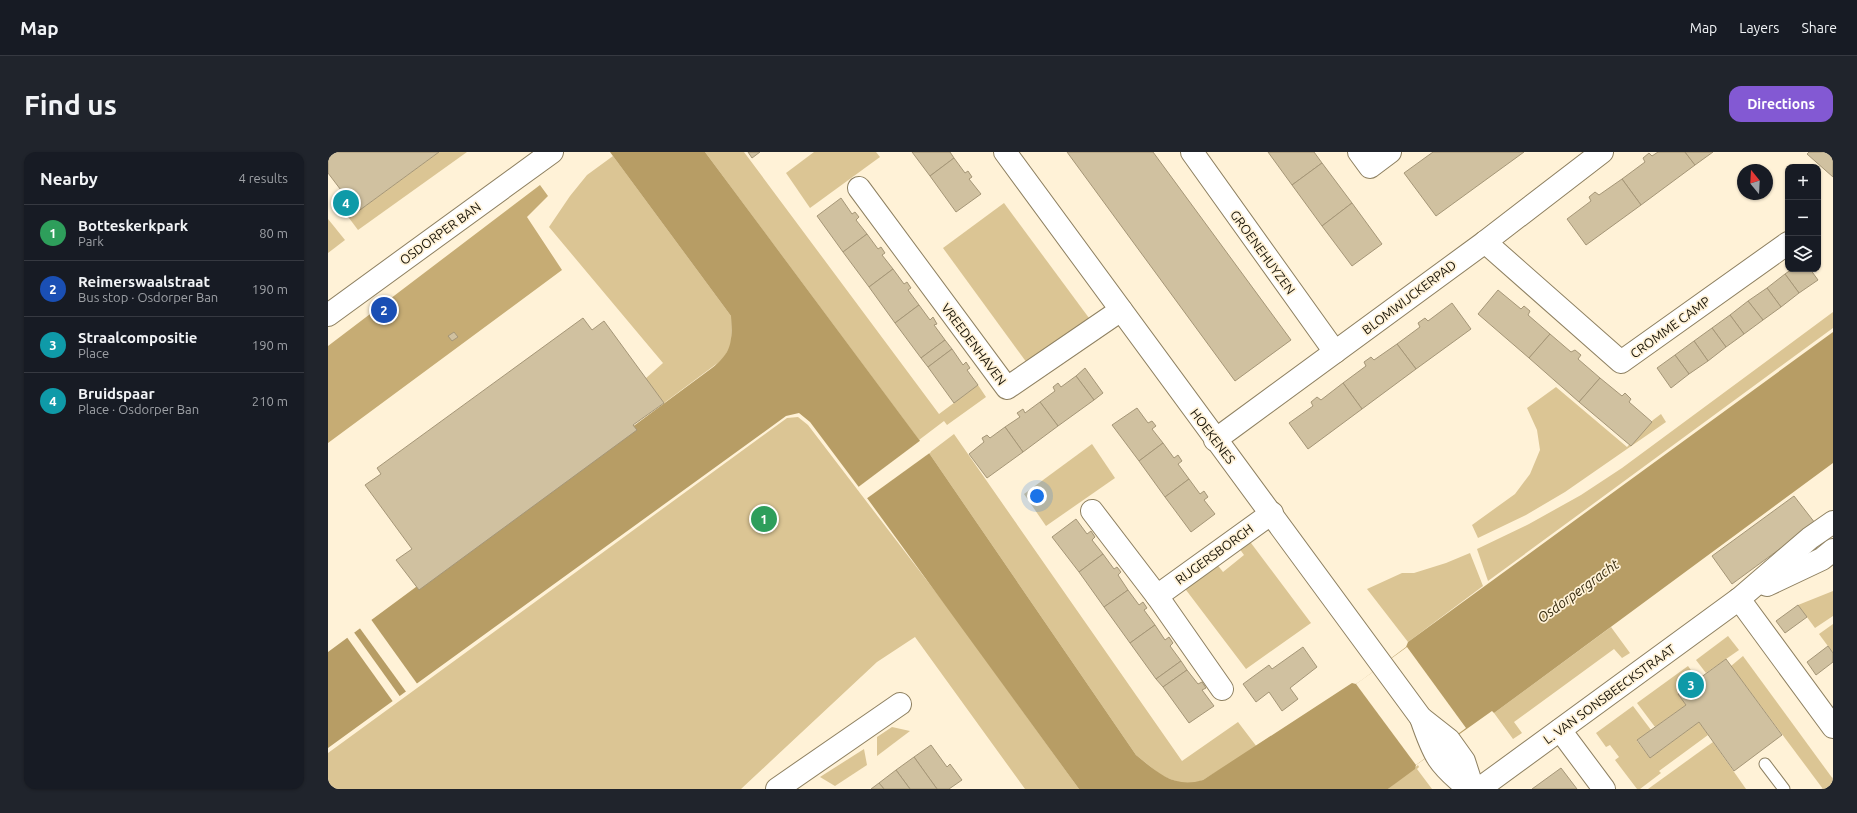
<!DOCTYPE html>
<meta charset="utf-8">
<style>
body{margin:0;font-family:Ubuntu,sans-serif;background:#20242c;color:#f1f3f6}
.controls{position:absolute;right:12px;top:12px;display:grid;overflow:hidden;border-radius:8px;box-shadow:0 1px 3px #0004}
.controls button{width:36px;height:36px;display:grid;place-items:center;padding:0;border:0;border-bottom:1px solid #363941;background:#171b24;color:#f1f3f6;font:20px sans-serif}
.compass{position:absolute;left:1409px;top:12px;width:36px;height:36px;border-radius:50%;background:#171b24;box-shadow:0 1px 3px #0004;rotate:342deg}
.you{position:absolute;left:709px;top:344px;width:14px;height:14px;margin:-10px;border:3px solid #fff;border-radius:50%;background:#1a73e8;box-shadow:0 0 0 6px #1a73e833}
.badge{display:grid;place-items:center;width:26px;height:26px;border-radius:50%;background:#8359d3;color:#fff;font-size:13px;font-weight:700}
.pin{position:absolute;translate:-50% -50%;border:2px solid #fff;box-shadow:0 1px 4px #0006}
.list{margin:0;padding:0;list-style:none}
h2{display:flex;justify-content:space-between;align-items:center;height:52px;margin:0;padding:0 16px;font-size:17px}
h2 small{font-size:13px;font-weight:400;color:#9ea1a6}
.list li{display:grid;grid-template-columns:26px 1fr auto;gap:12px;align-items:center;box-sizing:border-box;height:56px;padding:0 16px;border-top:1px solid #363941}
.list b{display:block;font-size:15px;white-space:nowrap}
.list p{margin:0;font-size:13px;white-space:nowrap;color:#9ea1a6}
.list em{font-size:13px;font-style:normal;color:#9ea1a6}
.icon{flex:none;width:22px;height:22px;fill:none;stroke:currentColor;stroke-width:2;stroke-linecap:round;stroke-linejoin:round}
.map{position:relative;flex:none;width:1505px;height:637px;overflow:hidden;border-radius:12px}
header{display:flex;align-items:center;gap:24px;box-sizing:border-box;height:56px;padding:0 20px;background:#171b24;border-bottom:1px solid #363941}
header strong{font-size:19px}
nav{display:flex;gap:22px;margin-inline-start:auto;font-size:14px}
.intro{display:flex;align-items:center;justify-content:space-between;box-sizing:border-box;height:96px;padding:0 24px}
h1{margin:0;font-size:28px}
.button{padding:10px 18px;border-radius:12px;background:#8359d3;color:#fff;font-size:14px;font-weight:700}
main{display:flex;gap:24px;padding:0 24px}
aside{flex:1;background:#171b24;border-radius:12px;box-shadow:0 1px 3px #0004}
.map>svg:first-child{display:block}
.green{fill:#dbc594}
.forest{fill:#c6ac74}
.water{fill:#b79d65}
.pier{fill:#fff2d7}
.building{fill:#d0c1a0;stroke:#a59677}
.lines{fill:none;stroke-linecap:round;stroke-linejoin:round}
.lane-casing{stroke:#8e8061;stroke-width:13}
.street-casing{stroke:#8e8061;stroke-width:24}
.secondary-casing{stroke:#8e8061;stroke-width:24}
.lane{stroke:#fff;stroke-width:11}
.street{stroke:#fff;stroke-width:22}
.secondary{stroke:#fff;stroke-width:22}
.labels{text-anchor:middle;stroke-width:3.5;stroke-linejoin:round;paint-order:stroke}
.street-label{font-size:13px;fill:#191408;stroke:#fff2d7}
.water-label{font-size:14px;font-style:italic;fill:#352a0f;stroke:#fff2d7}
</style>
<header>
<strong>Map</strong>
<nav><a>Map</a><a>Layers</a><a>Share</a></nav>
</header>
<div class="intro"><h1>Find us</h1><a class="button">Directions</a></div>
<main>
<aside>
<h2>Nearby<small>4 results</small></h2>
<ul class="list">
<li><span class="badge" style="background:#2e9e5b">1</span><div><b>Botteskerkpark</b><p>Park</p></div><em>80 m</em></li>
<li><span class="badge" style="background:#1a4fb4">2</span><div><b>Reimerswaalstraat</b><p>Bus stop · Osdorper Ban</p></div><em>190 m</em></li>
<li><span class="badge" style="background:#0f9aa8">3</span><div><b>Straalcompositie</b><p>Place</p></div><em>190 m</em></li>
<li><span class="badge" style="background:#0f9aa8">4</span><div><b>Bruidspaar</b><p>Place · Osdorper Ban</p></div><em>210 m</em></li>
</ul>
</aside>
<div class="map">
<svg width="1505" height="637" viewBox="0 0 1505 637">
<rect width="100%" height="100%" fill="#fff2d7"/>
<g class="green">
<path d="M111,0H139L30,78L21,66Z"/>
<path d="M377,0H416L611,262L650,233L658,245L619,273L616,269L591,288Z"/>
<path d="M486,0H548L552,5L482,56L458,21Z"/>
<path d="M285,4L403,164V193L395,207L336,251L317,227L335,211L221,75L242,44L259,23Z"/>
<path d="M676,51L761,166L699,211L615,96Z"/>
<path d="M0,67L17,88L0,101Z"/>
<path d="M1505,160V176L1160,429L1149,397L1201,372L1253,343L1294,316Z"/>
<path d="M1228,235L1299,295L1325,268L1333,262L1338,270L1237,340L1198,363L1150,386L1144,373L1187,342L1202,322L1212,298L1209,278L1199,256Z"/>
<path d="M470,265L480,273L623,460L751,637H697L587,485L549,510L413,637H0V601L459,266Z"/>
<path d="M626,282L854,609L910,570L929,595L875,628L864,632L853,631L834,624L808,603L601,301Z"/>
<path d="M764,292L787,326L718,374L696,342Z"/>
<path d="M920,387L983,471L918,517L855,434L888,411L895,420L916,403L911,396Z"/>
<path d="M1142,401L1155,434L1080,490L1039,437L1074,421H1086L1118,411Z"/>
<path d="M1505,439V464L1487,476L1470,453Z"/>
<path d="M1505,472V501L1491,482Z"/>
<path d="M1283,475L1302,501L1294,506L1286,497L1186,570L1194,581L1185,587L1166,561Z"/>
<path d="M1400,484L1411,498L1378,521L1368,508Z"/>
<path d="M1415,504L1505,627V637H1495L1403,514Z"/>
<path d="M1360,514L1370,528L1351,542L1358,553L1327,575L1309,551Z"/>
<path d="M1305,554L1323,578L1309,589L1322,606L1371,570L1380,583L1331,619L1333,621L1312,637H1309L1287,608L1291,605L1282,593L1278,595L1268,581Z"/>
<path d="M564,575L582,579L549,604V585Z"/>
<path d="M1385,590L1418,637H1320Z"/>
<path d="M536,597L539,613L507,634L492,625Z"/>
<path d="M1090,613L1091,615L1089,617L1104,637H1060Z"/>
</g>
<path class="forest" d="M212,33L220,44L199,65L234,118L0,291V194Z"/>
<path class="water" d="M282,0H377L601,301L808,603C829,620 846,637 875,628L1024,531L1028,532L1034,528L1078,495L1080,490L1505,180V311L1166,561L1164,559L1088,613L1087,617L1060,637H751L539,346L482,270L471,261L458,264L0,596V500L384,216C405,199 404,189 403,164Z"/>
<g class="pier">
<path d="M593,288L603,300L538,347L529,336Z"/>
<path d="M42,466L90,533L79,541L31,475Z"/>
<path d="M25,479L73,546L66,551L18,484Z"/>
<path d="M1079,495L1138,576L1088,613L1028,532Z"/>
</g>
<g class="building">
<path d="M0,0H111L21,66L17,60L25,54L0,21Z"/>
<path d="M420,0H432L424,6Z"/>
<path d="M584,0H622L626,6L602,24Z"/>
<path d="M739,0H825L963,188L907,229Z"/>
<path d="M940,0H986L994,11L964,33Z"/>
<path d="M1105,0H1196L1108,64L1076,21Z"/>
<path d="M1330,0H1357L1367,13L1313,53L1294,27L1317,10L1315,6L1321,1L1324,4Z"/>
<path d="M1357,0H1385L1367,13Z"/>
<path d="M1481,0H1505V25L1479,2Z"/>
<path d="M626,6L637,21L640,19L644,25L641,27L653,42L628,60L602,24Z"/>
<path d="M994,11L1024,51L994,74L964,33Z"/>
<path d="M1294,27L1313,53L1258,93L1239,67L1263,49L1261,45L1267,40L1271,43Z"/>
<path d="M513,46L524,62L527,60L531,65L528,68L539,82L515,100L489,64Z"/>
<path d="M1024,51L1054,92L1024,114L994,74Z"/>
<path d="M539,82L550,97L553,95L557,101L554,103L565,117L541,135L515,100Z"/>
<path d="M565,117L576,132L579,130L583,136L580,138L591,153L567,171L541,135Z"/>
<path d="M1464,117H1482L1490,128L1471,141L1457,122Z"/>
<path d="M1457,122L1471,141L1453,155L1439,136Z"/>
<path d="M1439,136L1453,155L1435,168L1420,149Z"/>
<path d="M1170,138L1193,157L1196,154L1202,159L1200,163L1222,182L1201,206L1150,162Z"/>
<path d="M1420,149L1435,168L1416,182L1402,163Z"/>
<path d="M1124,151L1143,177L1088,217L1069,192L1092,175L1090,171L1097,166L1100,169Z"/>
<path d="M591,153L602,168L605,165L609,172L606,173L617,188L593,206L567,171Z"/>
<path d="M1402,163L1416,182L1398,195L1384,176Z"/>
<path d="M255,166L264,178L276,169L336,251L305,273L309,278L91,438L68,408L84,397L37,333L53,322L49,316Z"/>
<path d="M1384,176L1398,195L1380,209L1366,189Z"/>
<path d="M126,180L130,185L124,189L120,184Z"/>
<path d="M1222,182L1243,200L1247,198L1253,203L1250,207L1272,226L1251,250L1201,206Z"/>
<path d="M617,188L624,197L600,215L593,206Z"/>
<path d="M1366,189L1380,209L1361,222L1347,203Z"/>
<path d="M1069,192L1088,217L1034,257L1015,231L1038,214L1036,210L1043,205L1046,208Z"/>
<path d="M624,197L635,213L638,210L642,216L639,218L650,233L626,251L600,215Z"/>
<path d="M1347,203L1361,222L1343,236L1329,216Z"/>
<path d="M757,216L775,241L766,248L748,224Z"/>
<path d="M748,224L766,248L730,274L712,250L727,239L725,235L730,231L733,235Z"/>
<path d="M1272,226L1294,244L1297,241L1303,247L1301,250L1324,270L1303,294L1251,250Z"/>
<path d="M1015,231L1034,257L980,297L961,271L985,254L983,250L989,245L993,248Z"/>
<path d="M712,250L730,274L695,300L677,275L692,265L689,261L695,257L697,261Z"/>
<path d="M809,256L820,271L824,269L828,274L824,277L835,291L811,309L784,273Z"/>
<path d="M677,275L695,300L659,326L641,302L656,290L654,286L659,283L662,286Z"/>
<path d="M835,291L846,306L850,303L854,309L850,312L861,327L837,345L811,309Z"/>
<path d="M861,327L872,342L876,339L880,345L876,348L887,362L863,380L837,345Z"/>
<path d="M1466,344L1487,371L1404,432L1384,404Z"/>
<path d="M748,367L759,382L763,379L767,385L764,388L775,402L751,420L724,385Z"/>
<path d="M775,402L786,417L789,415L793,420L790,423L800,438L776,455L751,420Z"/>
<path d="M800,438L811,453L815,450L819,456L816,458L827,473L802,491L776,455Z"/>
<path d="M1470,453L1479,465L1457,481L1448,469Z"/>
<path d="M827,473L837,488L841,485L845,491L842,494L853,509L828,527L802,491Z"/>
<path d="M1500,494L1505,501V510L1488,523L1479,510Z"/>
<path d="M975,495L989,515L962,536L970,547L954,559L941,540L928,550L915,532L941,513L944,517Z"/>
<path d="M1398,507L1454,583L1406,619L1371,570L1322,606L1309,588L1358,553L1350,542Z"/>
<path d="M853,509L859,518L835,535L828,527Z"/>
<path d="M859,518L870,532L874,530L878,536L874,538L886,554L861,571L835,535Z"/>
<path d="M603,593L619,615L622,612L634,628L621,637H609L586,605Z"/>
<path d="M586,605L609,637H582L568,618Z"/>
<path d="M1233,616L1249,637H1204Z"/>
<path d="M568,618L582,637H556L551,631Z"/>
<path d="M551,631L556,637H543Z"/>
</g>
<g class="lines">
<g class="lane-casing">
<path id="lane" d="M1437,612L1456,637"/>
</g>
<g class="street-casing">
<g id="street">
<path d="M864,0L1007,200"/>
<path d="M1031,0L1042,15L1062,0"/>
<path d="M531,36L679,236L793,158"/>
<path d="M1157,90L1293,210L1460,91"/>
<path d="M887,288L1157,90L1274,0"/>
<path d="M764,359L829,444L894,537"/>
<path d="M1439,433L1494,407L1505,398"/>
<path d="M829,444L944,361"/>
<path d="M1411,447L1505,575"/>
<path d="M1232,578L1276,637"/>
<path d="M449,637L572,552"/>
<path d="M1151,637L1411,447L1482,386L1505,370"/>
</g>
</g>
<g class="secondary-casing">
<g id="secondary">
<path d="M677,0L1093,566L1121,588L1136,609L1145,637"/>
<path d="M0,163L224,0"/>
<path d="M1093,566C1106,604 1110,612 1141,637"/>
</g>
</g>
<use href="#lane" class="lane"/>
<use href="#street" class="street"/>
<use href="#secondary" class="secondary"/>
</g>
<g class="labels">
<g class="street-label">
<text transform="translate(112 81) rotate(-36)" y="5">OSDORPER BAN</text>
<text transform="translate(935 100) rotate(54)" y="5">GROENEHUYZEN</text>
<text transform="translate(1081 145) rotate(-37)" y="5">BLOMWIJCKERPAD</text>
<text transform="translate(1342 175) rotate(-36)" y="5">CROMME CAMP</text>
<text transform="translate(646 192) rotate(53)" y="5">VREEDENHAVEN</text>
<text transform="translate(885 284) rotate(53)" y="5">HOEKENES</text>
<text transform="translate(886 402) rotate(-36)" y="5">RIJGERSBORGH</text>
<text transform="translate(1281 542) rotate(-36)" y="5">L. VAN SONSBEECKSTRAAT</text>
</g>
<g class="water-label">
<text transform="translate(1250 439) rotate(-36)" y="5">Osdorpergracht</text>
</g>
</g>
</svg>
<div class="controls">
<button>+</button>
<button>−</button>
<button><svg class="icon" aria-label="layers" viewBox="0 0 24 24"><path d="M12 4l9 5-9 5-9-5zM3 14l9 5 9-5"/></svg></button>
</div>
<svg class="compass" viewBox="-18 -18 36 36"><path d="M0-13l5 13h-10z" fill="#e53935"/><path d="M0 13l5-13h-10z" fill="#9ea1a6"/></svg>
<div class="you"></div>
<div class="pin badge" style="left:436px;top:367px;background:#2e9e5b">1</div>
<div class="pin badge" style="left:56px;top:158px;background:#1a4fb4">2</div>
<div class="pin badge" style="left:1363px;top:533px;background:#0f9aa8">3</div>
<div class="pin badge" style="left:18px;top:51px;background:#0f9aa8">4</div>
</div>
</main>
